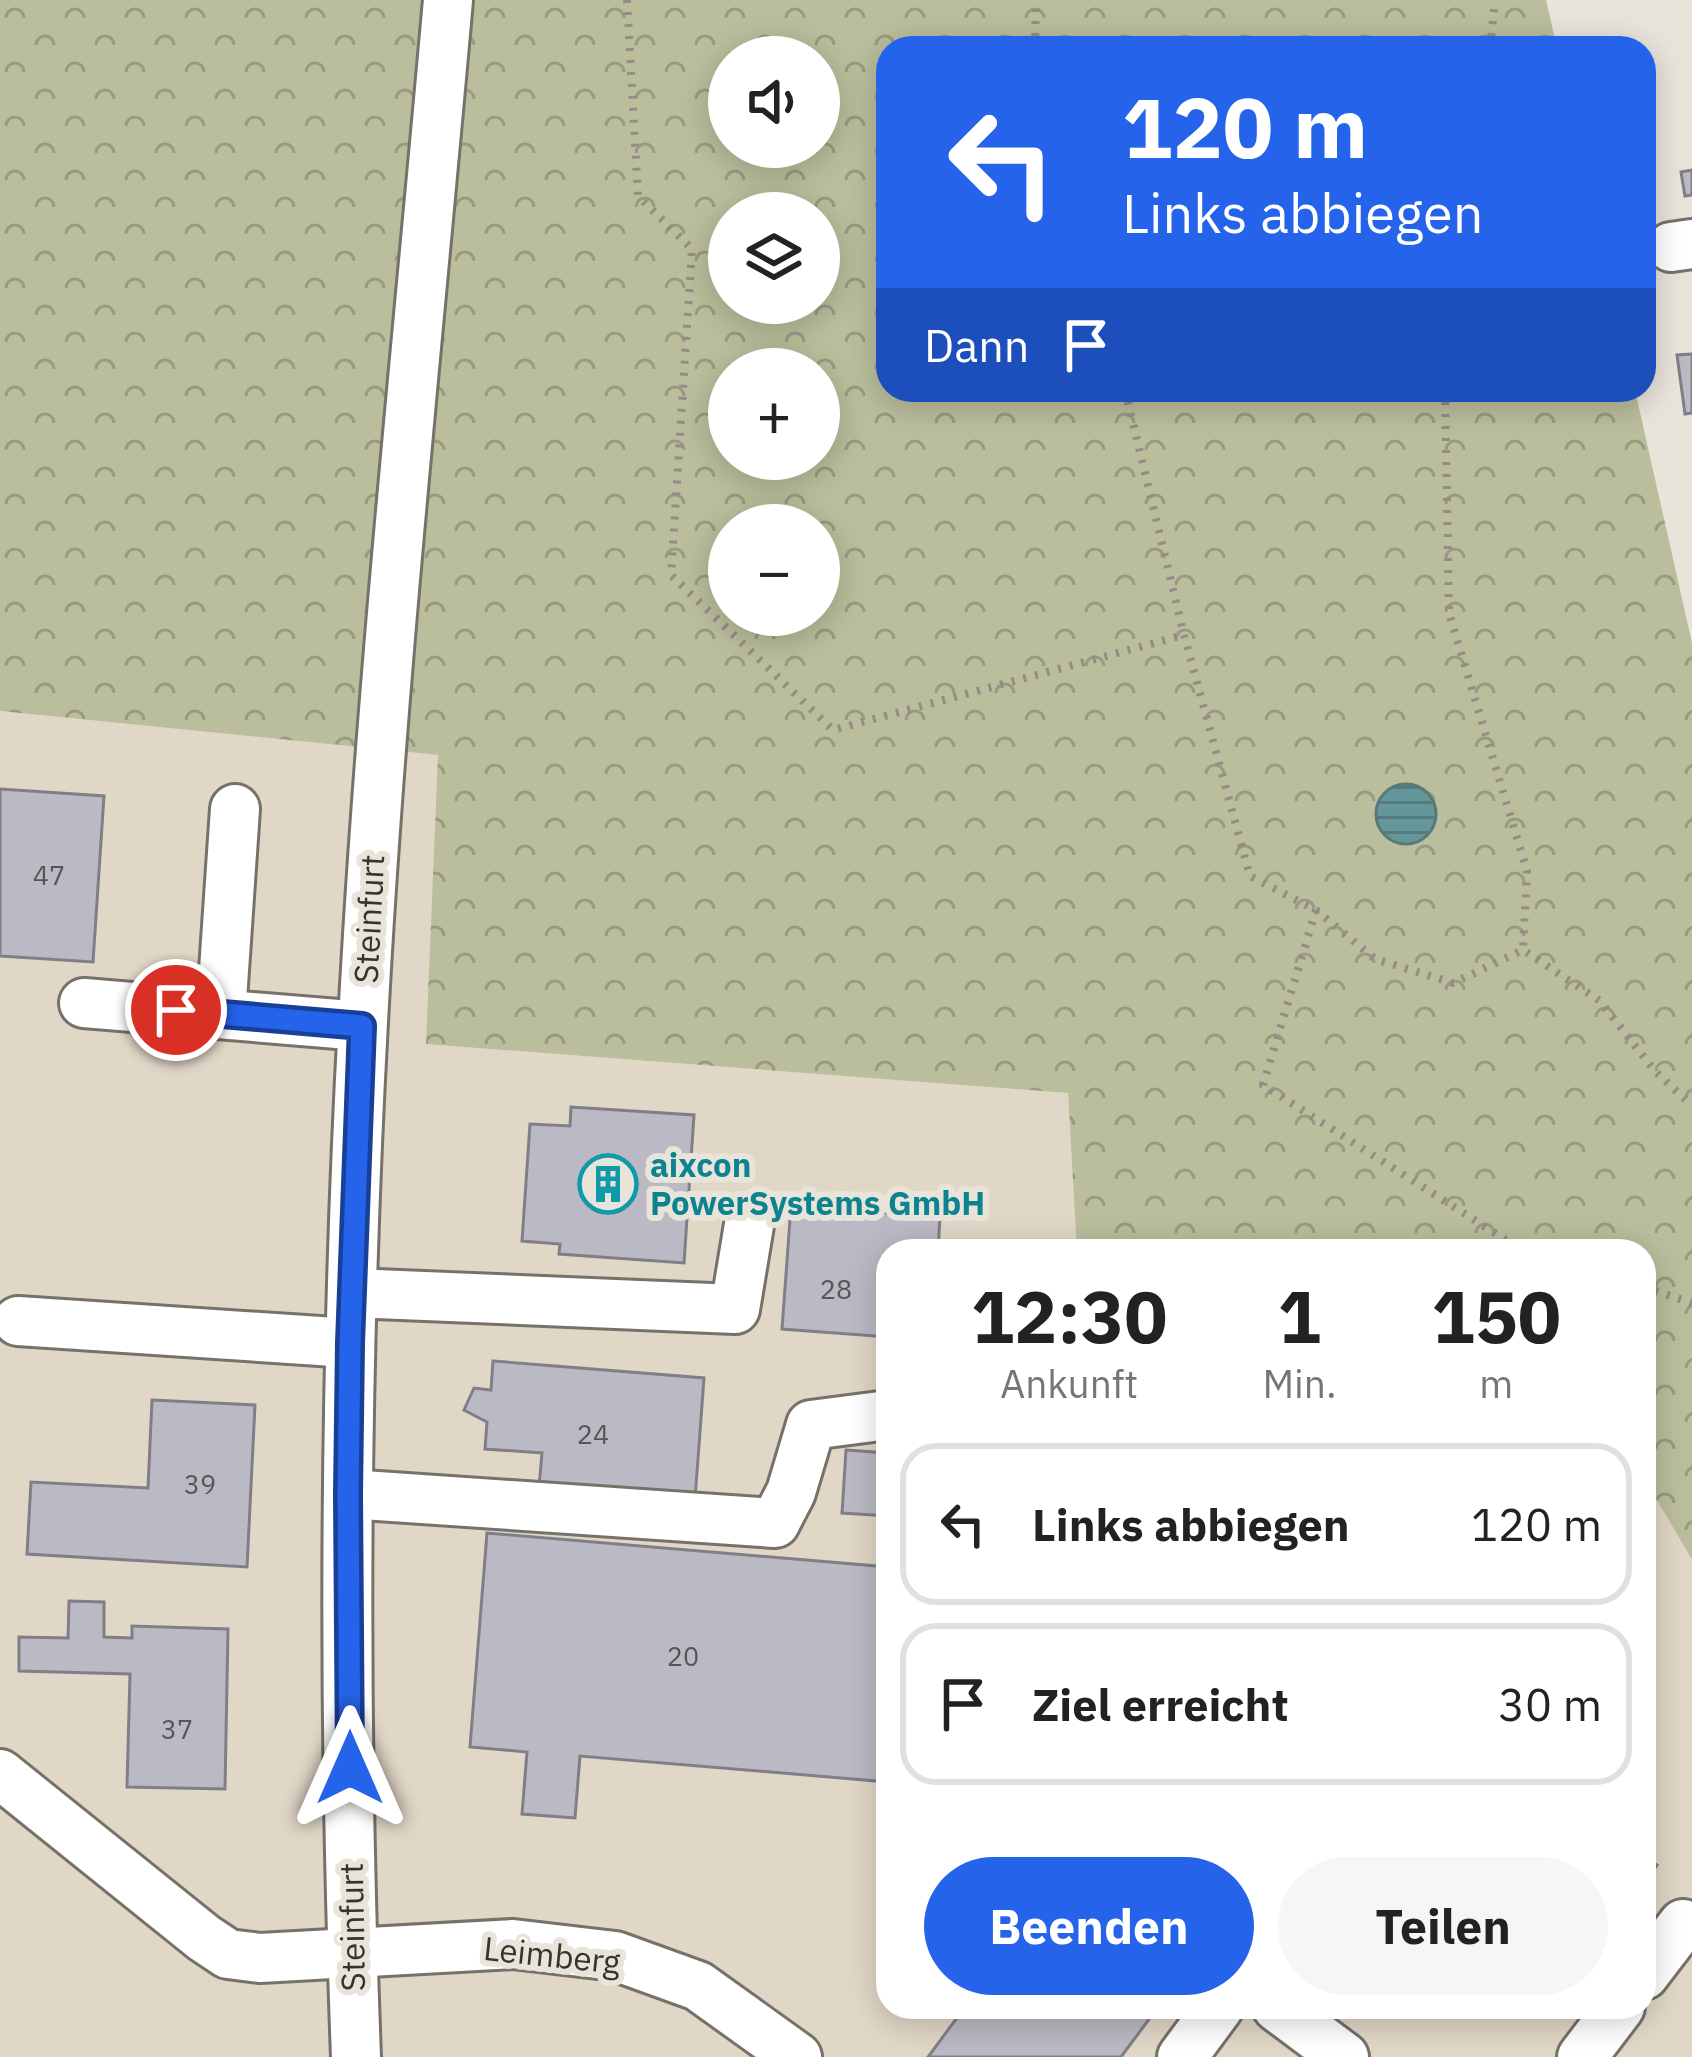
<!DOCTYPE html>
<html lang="de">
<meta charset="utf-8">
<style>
body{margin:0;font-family:"IBM Plex Sans",sans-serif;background:#f6f6f6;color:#222;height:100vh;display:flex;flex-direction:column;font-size:45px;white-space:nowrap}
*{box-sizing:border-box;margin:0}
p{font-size:39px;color:#767676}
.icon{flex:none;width:66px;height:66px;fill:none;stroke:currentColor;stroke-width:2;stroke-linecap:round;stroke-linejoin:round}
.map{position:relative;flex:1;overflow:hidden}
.details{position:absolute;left:876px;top:1239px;width:780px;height:780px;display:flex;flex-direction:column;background:#fff;border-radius:36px;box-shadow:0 6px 30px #0003}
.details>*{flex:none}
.hud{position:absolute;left:876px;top:36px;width:780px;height:366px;border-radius:36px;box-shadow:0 6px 30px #0003;background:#2563eb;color:#fff;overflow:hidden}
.controls{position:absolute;left:708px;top:36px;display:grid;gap:24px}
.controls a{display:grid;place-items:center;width:132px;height:132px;border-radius:50%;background:#fff;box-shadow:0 6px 30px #0003;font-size:60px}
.pin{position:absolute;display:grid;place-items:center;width:102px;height:102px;color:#fff;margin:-51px;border:6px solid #fff;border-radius:50%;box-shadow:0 3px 12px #0007}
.me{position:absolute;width:132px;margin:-66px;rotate:0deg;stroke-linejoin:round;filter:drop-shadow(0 0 9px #0008)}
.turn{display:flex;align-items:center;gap:42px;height:252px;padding:0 48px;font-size:54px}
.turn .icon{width:156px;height:156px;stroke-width:2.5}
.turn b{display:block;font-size:84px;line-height:102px}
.then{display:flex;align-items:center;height:114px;padding:0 48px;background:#0003;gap:24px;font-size:45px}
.eta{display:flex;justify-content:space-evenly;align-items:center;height:204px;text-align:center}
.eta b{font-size:72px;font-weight:800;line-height:84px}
.button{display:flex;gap:24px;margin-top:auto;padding:24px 48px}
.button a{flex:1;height:138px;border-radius:72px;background:#2563eb;color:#fff;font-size:48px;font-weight:800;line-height:138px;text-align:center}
.button a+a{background:#f6f6f6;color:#222}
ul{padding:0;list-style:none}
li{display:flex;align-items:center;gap:36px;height:162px;margin:0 24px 18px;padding:0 24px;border:6px solid #e0e0e0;border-radius:36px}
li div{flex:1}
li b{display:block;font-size:45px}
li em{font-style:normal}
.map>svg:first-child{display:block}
</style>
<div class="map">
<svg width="1692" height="2057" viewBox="0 0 1692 2057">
<defs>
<pattern id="forest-crowns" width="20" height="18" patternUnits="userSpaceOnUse" patternTransform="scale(3)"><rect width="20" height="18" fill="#bbbe9c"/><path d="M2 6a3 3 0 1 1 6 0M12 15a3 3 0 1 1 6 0" fill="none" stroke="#999b80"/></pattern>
<pattern id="water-rules" width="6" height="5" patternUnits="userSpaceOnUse" patternTransform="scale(3)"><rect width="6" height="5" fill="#65979a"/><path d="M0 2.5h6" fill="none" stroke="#547c7e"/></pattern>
</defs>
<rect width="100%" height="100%" fill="#e9e4da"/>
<polygon fill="#e1d7c7" points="0,711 439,755 427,1044 1068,1093 1077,1251 888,1251 888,2007 1644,2007 1644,1485 1647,1482 1692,1560 1692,2057 0,2057"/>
<path fill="url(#forest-crowns)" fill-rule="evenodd" d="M0 0H1546L1557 48H888V390H1635L1692 643V1560L1647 1483 1644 1485V1251H1077L1068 1093 426 1044 438 755 0 711ZM729 57H819V147H729ZM729 213H819V303H729ZM729 369H819V459H729ZM729 525H819V615H729Z"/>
<circle fill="url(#water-rules)" stroke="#57797a" stroke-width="3" cx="1406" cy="814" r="30"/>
<g fill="#bbbac4" stroke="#807f88" stroke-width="3">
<polygon points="1692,170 1692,195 1685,196 1681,172"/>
<polygon points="1692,354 1692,413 1685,414 1677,355"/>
<polygon points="0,789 104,796 93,962 0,956"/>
<polygon points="571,1107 694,1115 684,1263 559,1254 560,1244 522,1241 530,1124 570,1126"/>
<polygon points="791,1206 940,1217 938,1251 888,1251 888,1337 782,1329"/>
<polygon points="493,1361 704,1378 695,1499 539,1487 542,1453 485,1449 487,1422 464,1410 474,1388 491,1390"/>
<polygon points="152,1400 255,1405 247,1567 27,1554 31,1482 148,1488"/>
<polygon points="846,1450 888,1453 888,1516 842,1513"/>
<polygon points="487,1533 888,1567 888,1782 580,1756 575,1818 522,1814 527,1752 470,1747"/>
<polygon points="69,1601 104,1602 104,1637 132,1638 132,1626 228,1629 225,1789 127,1787 130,1674 19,1671 19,1637 68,1638"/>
<polygon points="1644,1856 1657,1865 1644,1883"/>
<polygon points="965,2007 1158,2007 1121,2057 928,2057"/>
</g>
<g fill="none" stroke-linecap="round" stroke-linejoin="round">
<defs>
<g id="minor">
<polyline points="1671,247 1692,244"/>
<polyline points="84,1003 362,1026"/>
<polyline points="221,1014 235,809"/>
<polyline points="352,1293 735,1309 749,1225"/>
<polyline points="18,1321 350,1343"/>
<polyline points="348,1494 775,1523 791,1492 811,1425 888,1415"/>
<polyline points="0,1774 204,1938 228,1954 260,1958 513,1944 615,1956 698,1986 797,2057"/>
<polyline points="1644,1975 1683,1924"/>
<polyline points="1277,2007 1344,2057"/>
<path d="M356 2057C343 1712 344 1366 363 1022 381 681 418 340 448 0"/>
<polyline points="1182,2057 1219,2007"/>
<polyline points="1582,2057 1620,2007"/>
</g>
</defs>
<use href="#minor" stroke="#767169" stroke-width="54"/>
<g stroke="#928e87" stroke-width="8" stroke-dasharray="3 9" stroke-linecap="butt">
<polyline points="627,0 638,196 692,249 671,575 833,730 1184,635"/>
<polyline points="1035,48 1036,0"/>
<polyline points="1490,48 1495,0"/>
<polyline points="1125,390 1184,635 1250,876 1316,910 1375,959 1453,983 1523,950 1600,1001 1654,1070 1692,1106"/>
<polyline points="1445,390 1449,613 1527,871 1523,950"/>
<polyline points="1316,910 1263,1085 1523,1251"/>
<polyline points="1644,1287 1692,1303"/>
</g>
<use href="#minor" stroke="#fff" stroke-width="48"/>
</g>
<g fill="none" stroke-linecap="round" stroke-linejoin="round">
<defs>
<polyline id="route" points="176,1010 362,1026 350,1343 348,1494 350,1768"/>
</defs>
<use href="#route" stroke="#184099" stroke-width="30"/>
<use href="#route" stroke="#2563eb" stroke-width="21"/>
</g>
<defs>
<symbol id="building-ring" viewBox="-11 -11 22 22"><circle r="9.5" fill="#e9e4da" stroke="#0f9aa8" stroke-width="1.5"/><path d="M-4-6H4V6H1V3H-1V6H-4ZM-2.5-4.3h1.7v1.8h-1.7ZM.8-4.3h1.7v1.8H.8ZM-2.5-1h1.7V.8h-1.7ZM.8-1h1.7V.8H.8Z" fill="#0f9aa8"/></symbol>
</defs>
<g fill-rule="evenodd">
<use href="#building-ring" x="575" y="1151" width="66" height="66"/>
</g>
<g text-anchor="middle" stroke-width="12" stroke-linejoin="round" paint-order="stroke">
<g font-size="27" fill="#575555">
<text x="49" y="885">47</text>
<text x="836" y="1299">28</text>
<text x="593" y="1444">24</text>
<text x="200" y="1494">39</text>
<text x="683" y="1666">20</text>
<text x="177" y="1739">37</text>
</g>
<g font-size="33" fill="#363330" stroke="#e9e4da">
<text transform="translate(369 919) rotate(-87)" y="12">Steinfurt</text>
<text transform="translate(352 1927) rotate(-91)" y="12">Steinfurt</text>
<text transform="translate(552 1955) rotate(6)" y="12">Leimberg</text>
</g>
<g font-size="33" font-weight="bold" fill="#0d838f" stroke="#e9e4da" text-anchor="start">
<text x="650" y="1177">aixcon<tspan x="650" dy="38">PowerSystems GmbH</tspan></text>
</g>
</g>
</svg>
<div class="controls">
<a><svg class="icon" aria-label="sound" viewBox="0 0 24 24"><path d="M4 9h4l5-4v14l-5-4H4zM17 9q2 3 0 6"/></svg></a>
<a><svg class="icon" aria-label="layers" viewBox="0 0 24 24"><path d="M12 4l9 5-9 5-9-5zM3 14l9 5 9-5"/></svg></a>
<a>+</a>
<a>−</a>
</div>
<div class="pin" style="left:176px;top:1010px;background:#d93025"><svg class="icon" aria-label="arrive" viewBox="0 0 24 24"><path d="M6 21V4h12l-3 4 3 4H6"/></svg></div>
<svg class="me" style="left:350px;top:1768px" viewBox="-20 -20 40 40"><path d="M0-17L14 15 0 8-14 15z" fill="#2563eb" stroke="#fff" stroke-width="4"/></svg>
<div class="hud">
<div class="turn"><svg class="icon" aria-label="left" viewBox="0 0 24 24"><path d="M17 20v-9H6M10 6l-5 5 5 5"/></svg><div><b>120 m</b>Links abbiegen</div></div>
<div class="then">Dann<svg class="icon" aria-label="arrive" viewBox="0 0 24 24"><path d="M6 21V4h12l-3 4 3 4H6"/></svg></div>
</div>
<section class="details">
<div class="eta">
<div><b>12:30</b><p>Ankunft</p></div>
<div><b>1</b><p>Min.</p></div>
<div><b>150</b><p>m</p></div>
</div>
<ul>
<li><svg class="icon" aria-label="left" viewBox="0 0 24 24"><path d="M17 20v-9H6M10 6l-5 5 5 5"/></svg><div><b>Links abbiegen</b></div><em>120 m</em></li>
<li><svg class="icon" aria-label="arrive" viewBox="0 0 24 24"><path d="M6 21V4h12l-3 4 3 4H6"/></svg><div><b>Ziel erreicht</b></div><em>30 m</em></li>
</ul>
<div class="button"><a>Beenden</a><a>Teilen</a></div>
</section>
</div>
